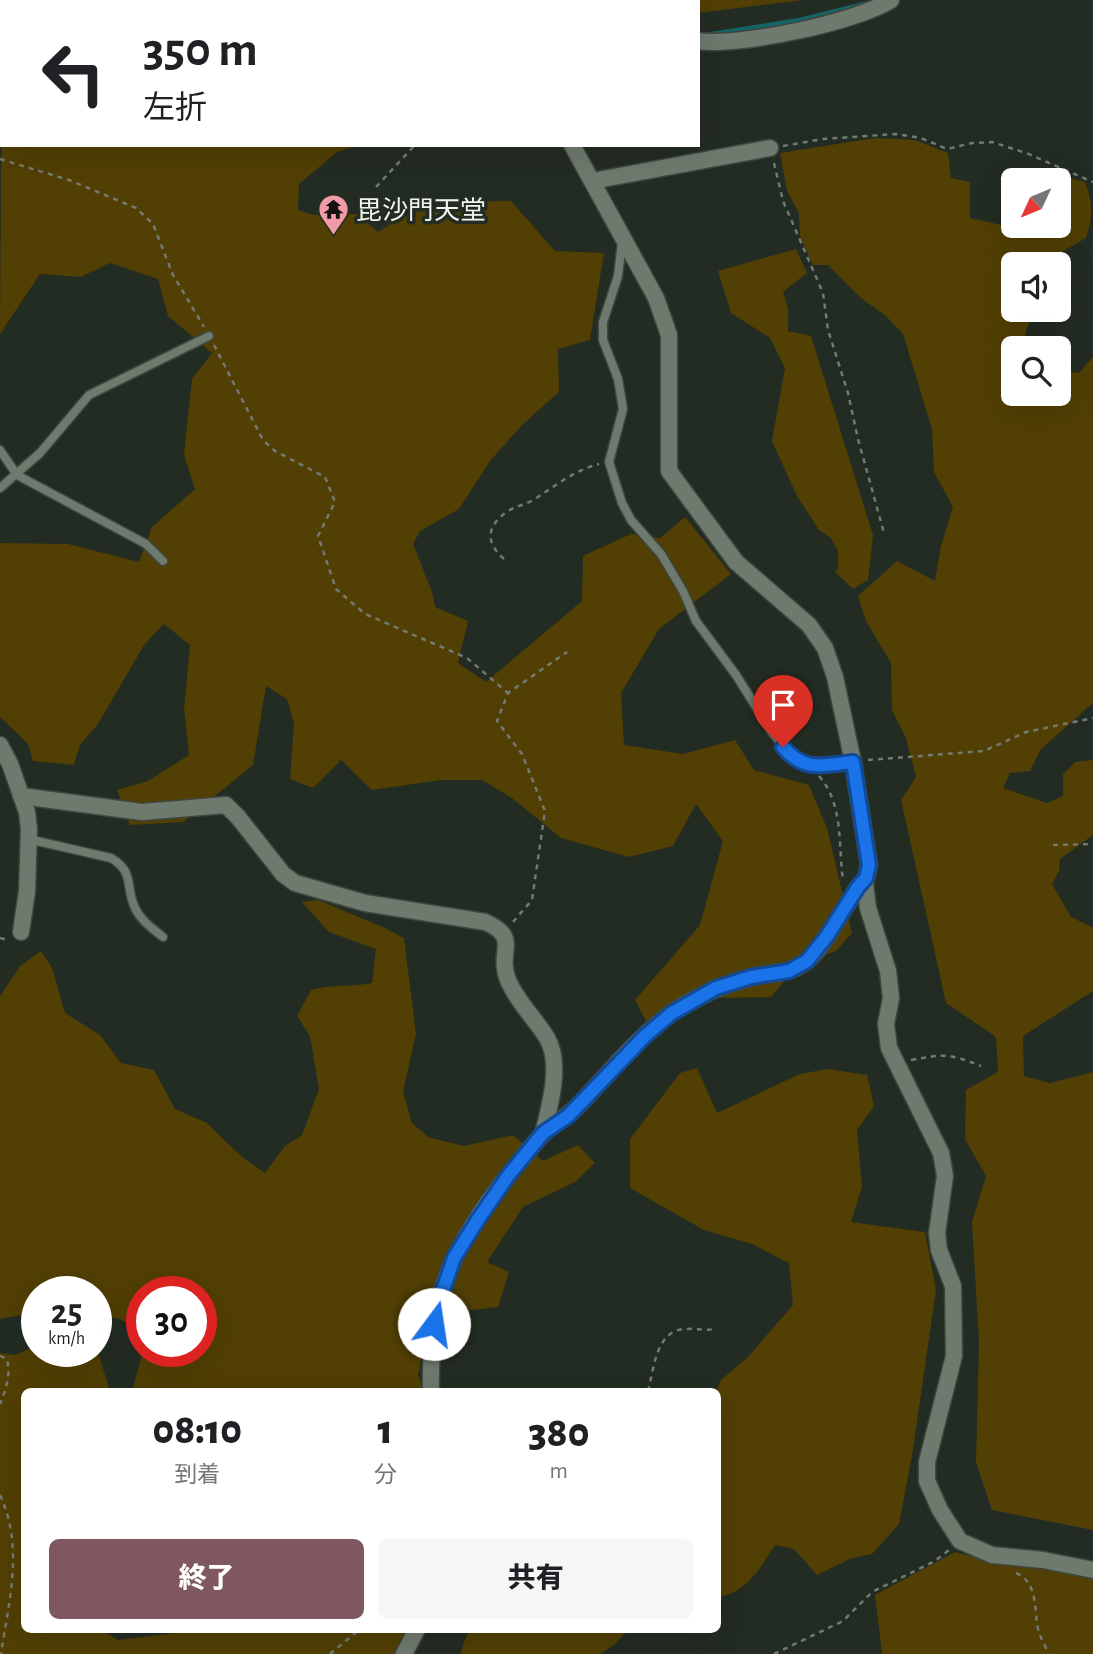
<!DOCTYPE html>
<html lang="ja">
<meta charset="utf-8">
<style>
body{margin:0;font-family:"Alegreya Sans","Noto Sans JP",sans-serif;background:#f6f6f6;color:#202124;height:100vh;display:flex;flex-direction:column;font-size:26px;white-space:nowrap}
*{box-sizing:border-box;margin:0}
p{font-size:23px;color:#757577}
.icon{flex:none;width:38px;height:38px;fill:none;stroke:currentColor;stroke-width:2;stroke-linecap:round;stroke-linejoin:round}
.map{position:relative;flex:1;overflow:hidden}
.side{position:absolute;left:21px;top:1388px;width:700px;height:245px;display:flex;flex-direction:column;background:#fff;border-radius:10px;box-shadow:0 7px 28px #0002}
.side>*{flex:none}
.guide{position:absolute;left:0px;top:0px;width:700px;height:147px;box-shadow:0 7px 28px #0002;background:#fff;color:#202124;overflow:hidden}
.needle{width:46px;rotate:226deg}
.controls{position:absolute;left:1001px;top:168px;display:grid;gap:14px}
.controls a{display:grid;place-items:center;width:70px;height:70px;border-radius:10px;background:#fff;box-shadow:0 7px 28px #0002;font-size:35px}
.speed{position:absolute;left:21px;top:1276px;display:flex;gap:14px;font-size:35px;font-weight:700;text-align:center}
.speed>*{display:grid;place-content:center;width:91px;height:91px;border-radius:50%;background:#fff;box-shadow:0 7px 28px #0002;line-height:1}
.speed small{font-size:18px;font-weight:400}
.speed .limit{border:10px solid #d22;background:#fff;color:#111}
.pin{position:absolute;display:grid;place-items:center;width:60px;height:60px;color:#fff;margin:-72px -30px;border-radius:50% 50% 50% 0;rotate:-45deg;box-shadow:0 0 7px #0007}
.pin .icon{rotate:45deg}
.me{position:absolute;width:77px;margin:-38px;rotate:14deg;stroke-linejoin:round;filter:drop-shadow(0 0 5px #0008)}
.turn{display:flex;align-items:center;gap:24px;height:147px;padding:0 28px;font-size:32px}
.turn .icon{width:91px;height:91px;stroke-width:2.5}
.turn b{display:block;font-size:49px;line-height:60px}
.eta{display:flex;justify-content:space-evenly;align-items:center;height:119px;text-align:center}
.eta b{font-size:42px;font-weight:800;line-height:49px}
.primary-button{display:flex;gap:14px;margin-top:auto;padding:14px 28px}
.primary-button a{flex:1;height:80px;border-radius:10px;background:#7f575f;color:#fff;font-size:28px;font-weight:800;line-height:80px;text-align:center}
.primary-button a+a{background:#f6f6f6;color:#202124}
.map>svg:first-child{display:block}
</style>
<div class="map">
<svg width="1093" height="1654" viewBox="0 0 1093 1654">
<rect width="100%" height="100%" fill="#232c22"/>
<g fill="#513f04">
<polygon points="606,0 803,0 698,13 698,2"/>
<polygon points="2,18 2,145 357,145 336,153 299,184 298,210 314,215 357,214 378,232 425,202 511,201 555,251 604,253 590,340 558,349 559,392 521,426 490,461 459,509 420,531 413,544 432,592 435,607 468,621 458,663 486,682 582,601 583,556 631,534 660,538 685,517 731,574 659,629 621,693 624,745 683,754 735,740 754,770 809,785 827,828 852,933 836,951 798,964 771,997 716,998 646,1021 635,1000 700,925 723,841 696,804 673,846 629,857 561,838 512,798 482,780 441,780 372,790 341,760 313,788 290,779 294,723 287,699 266,686 253,765 183,822 130,825 117,790 148,781 189,755 184,709 190,645 164,624 144,645 98,724 80,745 74,765 33,761 28,744 0,717 0,543 68,544 139,562 152,527 195,489 184,455 192,379 212,353 168,316 158,279 110,263 81,277 40,274 0,334"/>
<path d="M875 138 915 140 948 153 951 178 970 182V218L1015 228 1059 226V199L1067 177 1085 182C1093 202 1093 217 1086 238L1058 254 1049 264H1013V310H1034L1025 334 1030 348H1013V394H1059V370L1079 373 1093 357V703L1041 749 1030 771 1010 773 1003 788 1047 803 1063 796V774L1075 762 1093 760V835L1060 859 1059 871 1052 884 1071 917 1093 928V991L1023 1036 1024 1076 1050 1083 1093 1072V1530L992 1510 976 1462 979 1342 972 1222 986 1176 965 1139 966 1090 998 1072 996 1037 946 1003 901 800 916 777 906 738 892 710 891 663 866 621 858 596 897 561 935 581 941 546 953 507 934 472 932 429 903 334 885 315 862 299 828 265H813L800 236 799 213 787 191 780 153Z"/>
<polygon points="796,249 807,273 783,292 788,308 788,331 811,336 873,535 868,580 853,589 835,572 838,568 838,551 831,538 819,530 797,496 772,441 785,368 770,338 731,313 718,271"/>
<path d="M318 900 385 928 404 938 416 1034 403 1092 412 1123 428 1137 464 1146 513 1135 543 1161 578 1145 595 1163 575 1182 523 1207 487 1262 509 1272 498 1307 430 1315 418 1376 425 1391H132L143 1351H201V1292H142V1349L126 1322 96 1311V1292H37V1312L0 1319V996L20 966 41 951 52 968 65 1013 100 1035 121 1063 154 1070 175 1109 207 1123 242 1157 265 1173 285 1146 302 1135 319 1089 310 1036 297 1016 311 990C331 984 351 987 372 983L376 949 329 932 302 902Z"/>
<path d="M697 1068 717 1113 800 1074 828 1069 867 1075 874 1106 857 1130 862 1187 851 1222 925 1232 936 1290 912 1456 899 1524 872 1554 852 1558 817 1575 794 1549 775 1545C760 1568 747 1593 718 1597V1391H716L721 1380 748 1357 793 1305 789 1263 752 1244 704 1230 630 1188V1139L680 1073Z"/>
<polygon points="37,1345 37,1351 96,1351 96,1346 110,1391 24,1391 24,1629 100,1629 118,1640 176,1633 186,1629 412,1629 396,1654 0,1654 0,1353 15,1355"/>
<polygon points="955,1552 1004,1565 1047,1568 1093,1564 1093,1654 882,1654 875,1595"/>
<polygon points="469,1629 629,1629 614,1645 600,1654 460,1654"/>
</g>
<g fill="none" stroke-linecap="round" stroke-linejoin="round">
<g stroke="#156465" stroke-width="4.5">
<polyline points="566,0 570,2"/>
<polyline points="705,35 800,20 868,3"/>
</g>
<defs>
<g id="lane">
<polyline points="350,0 353,2"/>
<polyline points="622,242 618,276 603,322 603,340 618,379 623,409 609,462 622,503 631,520 661,554 683,591 696,621 736,675 773,734 794,759 810,766 853,762"/>
<polyline points="0,450 17,475 146,544 163,561"/>
<polyline points="0,488 40,453 89,395 209,336"/>
<path d="M28 839 111 858C135 872 125 887 135 908 141 921 152 928 163 937"/>
</g>
<g id="street">
<polyline points="484,0 487,2"/>
<polyline points="555,2 556,0"/>
<path d="M698 41C738 47 857 22 891 0"/>
<polyline points="572,145 656,298 669,335 669,471 736,562 809,625 825,648 835,677 853,762 869,865 865,884 868,908 888,971 891,998 886,1024 889,1048 941,1153 945,1176 937,1233 939,1250 953,1286 954,1356 927,1462 927,1481 940,1510 960,1541 992,1555 1043,1560 1093,1570"/>
<polyline points="592,181 770,148"/>
<polyline points="0,745 10,764 27,812 29,829 27,891 21,932"/>
<path d="M21 796 142 812 226 805 238 817 283 874 295 883 365 903 485 922C522 938 496 951 508 980 517 1002 535 1018 547 1038 562 1063 550 1106 543 1133"/>
<path d="M431 1391C430 1346 434 1298 455 1257 476 1214 509 1172 541 1136 551 1124 567 1118 578 1106 608 1075 636 1038 672 1013 695 997 722 985 748 978 768 972 787 975 804 963 828 946 845 900 866 878"/>
<polyline points="404,1654 417,1629"/>
</g>
</defs>
<use href="#lane" stroke="#3e463e" stroke-width="11"/>
<use href="#street" stroke="#3e463e" stroke-width="19"/>
<g stroke="#727a71" stroke-width="2.5" stroke-dasharray="5 5" stroke-linecap="butt">
<polyline points="783,146 823,139 896,134 921,138 947,149 972,143 992,142 1026,153 1093,182"/>
<polyline points="0,159 69,180 136,208 153,224 173,275 204,327"/>
<polyline points="774,163 783,201 823,293 828,330 848,393 858,439 884,533"/>
<polyline points="376,187 415,145"/>
<polyline points="214,345 263,440 275,451 325,477 335,502 318,536 336,589 365,614 467,658 508,693"/>
<path d="M504 559C485 542 486 526 508 511 516 506 525 505 533 500 556 486 572 471 599 464"/>
<polyline points="868,760 984,751 1026,732 1093,718"/>
<path d="M819 776C844 804 838 846 843 880"/>
<polyline points="1053,845 1093,844"/>
<polyline points="513,922 532,900 545,811 522,754 497,721 508,693 567,652"/>
<polyline points="0,938 8,940"/>
<path d="M911 1060C945 1054 948 1053 981 1066"/>
<path d="M0 1356 7 1359C11 1375 6 1389 0 1404"/>
<path d="M648 1391C654 1369 656 1329 686 1329 696 1328 704 1331 714 1329"/>
<path d="M0 1495C24 1547 9 1600 1 1654"/>
<path d="M1016 1573C1040 1583 1033 1613 1039 1633 1042 1640 1046 1647 1048 1654"/>
<polyline points="330,1654 360,1629"/>
<polyline points="774,1654 843,1621 872,1592 935,1561 949,1550"/>
</g>
<use href="#lane" stroke="#6f7a6e" stroke-width="8"/>
<use href="#street" stroke="#6f7a6e" stroke-width="16"/>
</g>
<g fill="none" stroke-linecap="round" stroke-linejoin="round">
<defs>
<path id="route" d="M434 1324 440 1299 454 1258 477 1221 508 1176 543 1133 568 1116 645 1036 672 1013 716 988 751 977 789 971 807 961 827 936 858 887 866 878 869 865 853 762C823 765 805 773 783 747"/>
</defs>
<use href="#route" stroke="#114b97" stroke-width="18"/>
<use href="#route" stroke="#1a73e8" stroke-width="12"/>
</g>
<defs>
<symbol id="temple-pin" viewBox="-11 -11 22 30"><path d="M0 17L-7.5 6A9.5 9.5 0 1 1 7.5 6Z" fill="#f39aa7" stroke="#232c22"/><path d="M0-6L5-2H3V0L6.5 2.5H4V6H1.5V3h-3V6H-4V2.5H-6.5L-3 0V-2H-5Z" fill="#111"/></symbol>
</defs>
<g fill-rule="evenodd">
<use href="#temple-pin" x="316" y="192" width="35" height="47"/>
</g>
<g text-anchor="middle" stroke-width="7" stroke-linejoin="round" paint-order="stroke">
<g font-size="26" fill="#eff5ee" stroke="#232c22" text-anchor="start">
<text x="356" y="219">毘沙門天堂</text>
</g>
</g>
</svg>
<div class="controls">
<a><svg class="needle" viewBox="-14 -14 28 28"><path d="M0-13l5 13h-10z" fill="#e53935"/><path d="M0 13l5-13h-10z" fill="#757577"/></svg></a>
<a><svg class="icon" aria-label="sound" viewBox="0 0 24 24"><path d="M4 9h4l5-4v14l-5-4H4zM17 9q2 3 0 6"/></svg></a>
<a><svg class="icon" aria-label="search" viewBox="0 0 24 24"><circle cx="10" cy="10" r="6"/><path d="M15 15l6 6"/></svg></a>
</div>
<div class="speed"><div>25<small>km/h</small></div><div class="limit">30</div></div>
<div class="pin" style="left:783px;top:747px;background:#d93025"><svg class="icon" aria-label="arrive" viewBox="0 0 24 24"><path d="M6 21V4h12l-3 4 3 4H6"/></svg></div>
<svg class="me" style="left:434px;top:1324px" viewBox="-20 -20 40 40"><circle r="19" fill="#fff"/><path d="M0-13L10 11 0 6-10 11z" fill="#1a73e8"/></svg>
<div class="guide">
<div class="turn"><svg class="icon" aria-label="left" viewBox="0 0 24 24"><path d="M17 20v-9H6M10 6l-5 5 5 5"/></svg><div><b>350 m</b>左折</div></div>
</div>
<section class="side">
<div class="eta">
<div><b>08:10</b><p>到着</p></div>
<div><b>1</b><p>分</p></div>
<div><b>380</b><p>m</p></div>
</div>
<div class="primary-button"><a>終了</a><a>共有</a></div>
</section>
</div>
